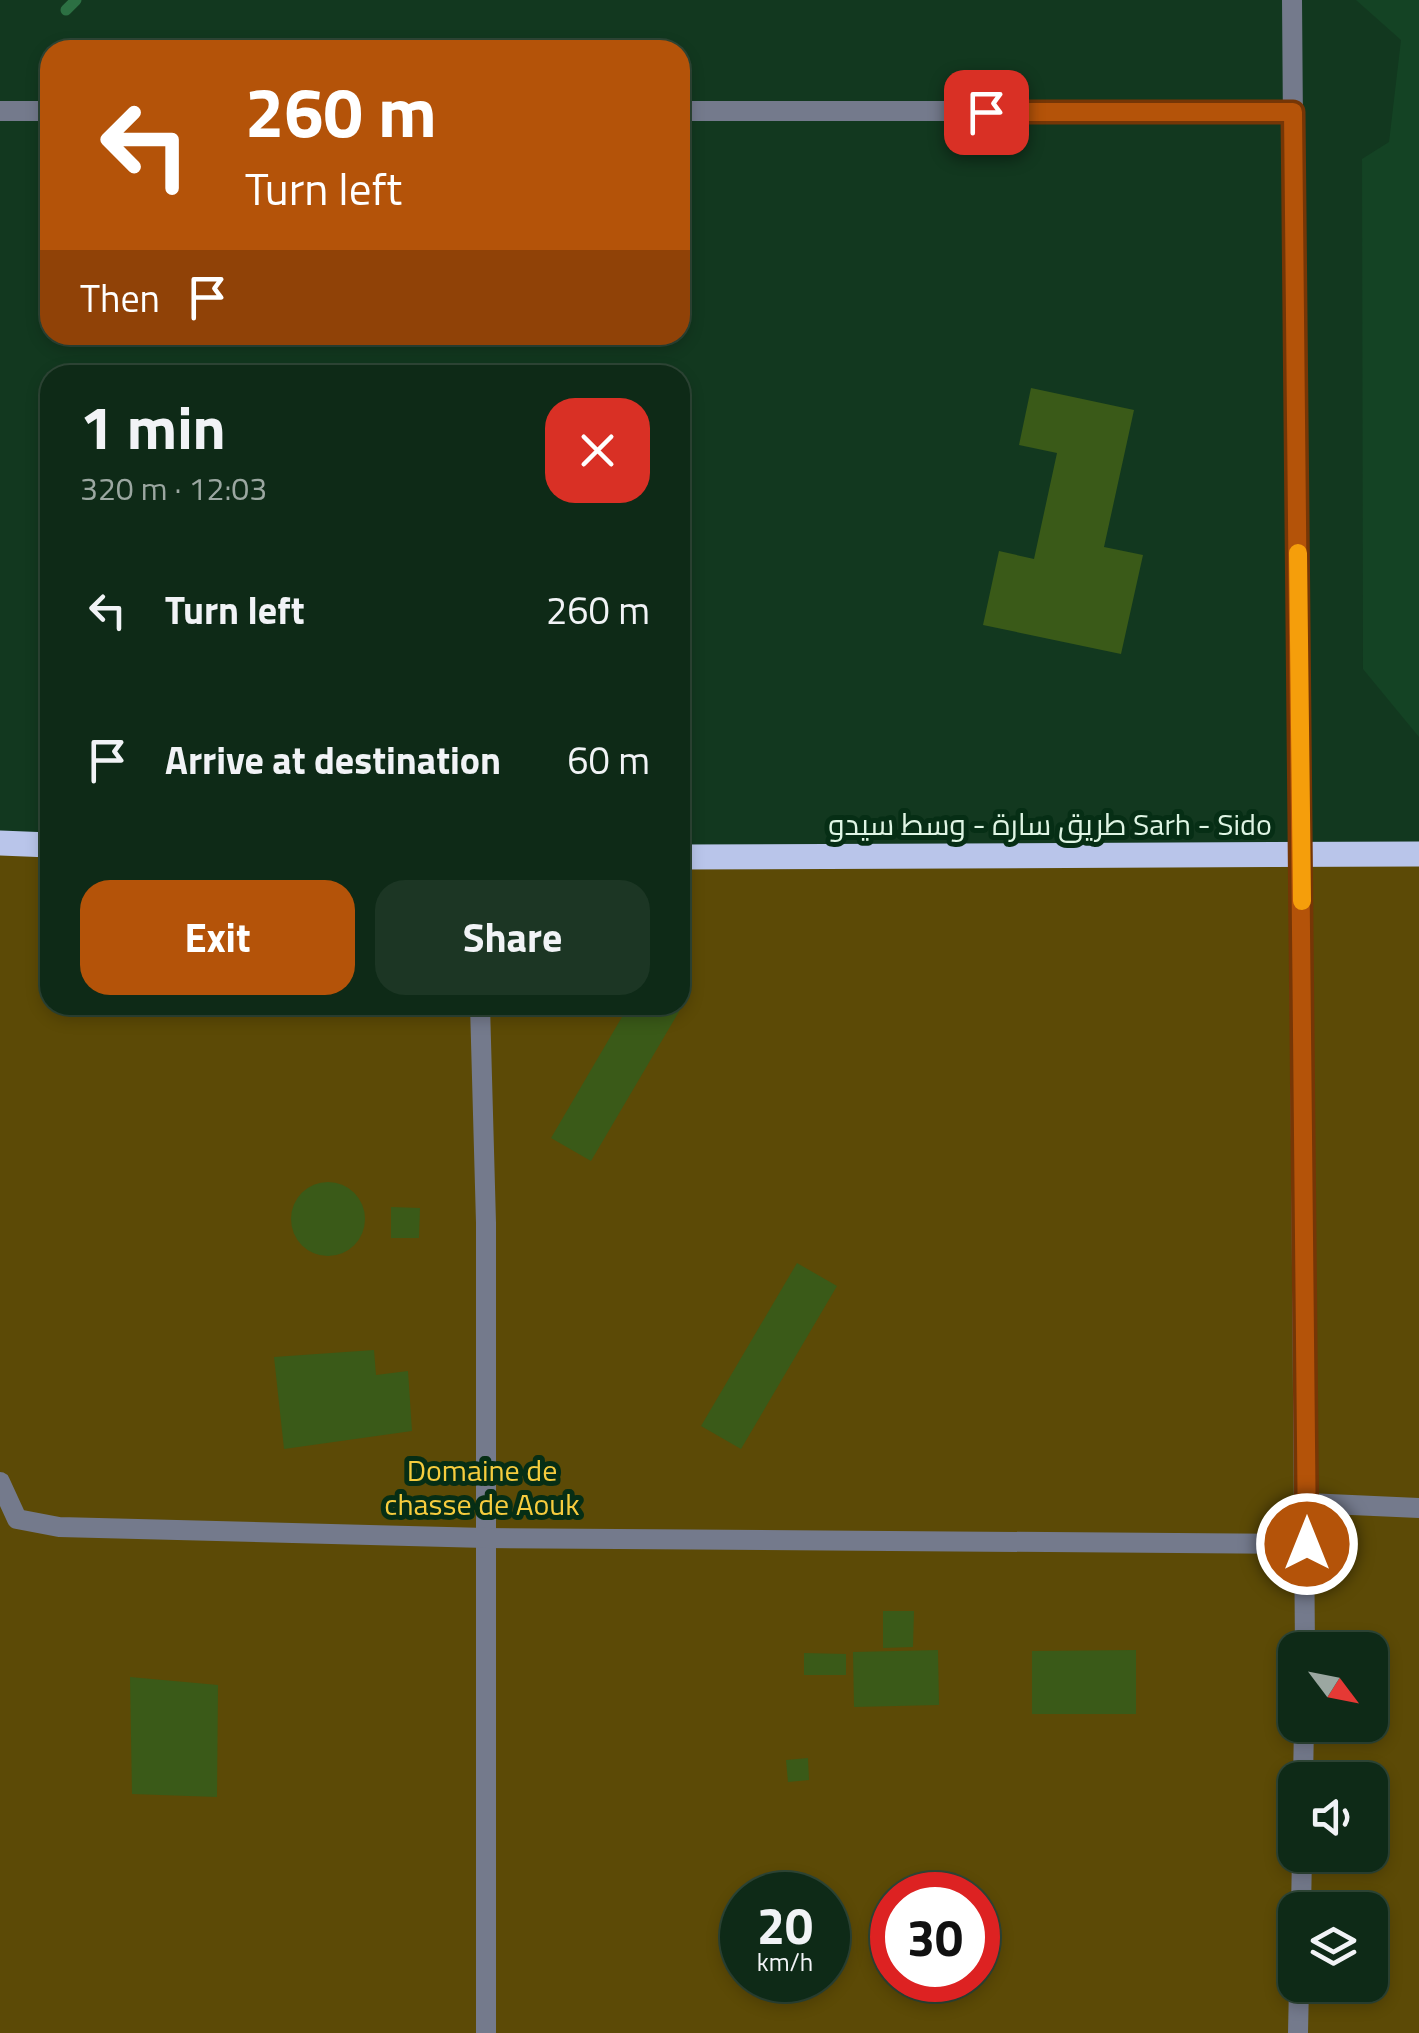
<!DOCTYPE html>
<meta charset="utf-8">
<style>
body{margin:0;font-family:"Titillium Web",Cairo,sans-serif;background:#1c3624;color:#f1f3f6;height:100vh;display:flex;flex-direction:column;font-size:38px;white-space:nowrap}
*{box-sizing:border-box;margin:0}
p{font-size:32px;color:#9ba7a1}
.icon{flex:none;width:55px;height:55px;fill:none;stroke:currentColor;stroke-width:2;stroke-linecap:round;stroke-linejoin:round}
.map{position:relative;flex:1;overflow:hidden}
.side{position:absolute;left:40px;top:365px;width:650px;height:650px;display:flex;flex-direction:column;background:#0e2a17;border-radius:30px;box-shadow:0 5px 15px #0003,0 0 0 2px #2e4636}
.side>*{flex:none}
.top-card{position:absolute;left:40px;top:40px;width:650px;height:305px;border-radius:30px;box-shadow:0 5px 15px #0003,0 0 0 2px #2e4636;background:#b45309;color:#fff;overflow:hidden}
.needle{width:65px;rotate:122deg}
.fabs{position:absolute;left:1278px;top:1632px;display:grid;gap:20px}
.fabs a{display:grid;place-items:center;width:110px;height:110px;border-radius:20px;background:#0e2a17;box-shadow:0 5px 15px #0003,0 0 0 2px #2e4636;font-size:50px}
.speed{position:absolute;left:720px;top:1872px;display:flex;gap:20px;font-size:50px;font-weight:700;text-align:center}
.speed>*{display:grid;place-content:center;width:130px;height:130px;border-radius:50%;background:#0e2a17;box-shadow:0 5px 15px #0003,0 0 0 2px #2e4636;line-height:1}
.speed small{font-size:25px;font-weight:400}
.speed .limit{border:15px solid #d22;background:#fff;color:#111}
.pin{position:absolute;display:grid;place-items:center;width:85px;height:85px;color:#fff;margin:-42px;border-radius:20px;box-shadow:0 5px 15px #0006}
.me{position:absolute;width:110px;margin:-55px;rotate:0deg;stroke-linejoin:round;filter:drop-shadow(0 0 8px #0008)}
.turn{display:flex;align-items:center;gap:35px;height:210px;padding:0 40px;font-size:45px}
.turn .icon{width:130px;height:130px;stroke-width:2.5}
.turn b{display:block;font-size:70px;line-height:85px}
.then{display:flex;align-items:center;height:95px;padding:0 40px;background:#0003;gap:20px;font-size:38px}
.round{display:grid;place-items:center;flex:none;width:105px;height:105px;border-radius:30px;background:#1c3624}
.headline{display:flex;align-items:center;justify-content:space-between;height:170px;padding:0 40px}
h1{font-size:60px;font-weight:700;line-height:75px}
.button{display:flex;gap:20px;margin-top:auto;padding:20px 40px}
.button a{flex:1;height:115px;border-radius:30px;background:#b45309;color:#fff;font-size:40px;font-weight:700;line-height:115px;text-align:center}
.button a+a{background:#1c3624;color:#f1f3f6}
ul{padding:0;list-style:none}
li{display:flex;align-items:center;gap:30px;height:150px;padding:0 40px}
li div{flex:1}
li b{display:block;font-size:38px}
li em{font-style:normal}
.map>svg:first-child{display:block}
</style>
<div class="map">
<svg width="1419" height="2033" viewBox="0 0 1419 2033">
<rect width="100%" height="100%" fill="#12381f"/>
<polygon fill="#144324" points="1356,0 1419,0 1419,737 1363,669 1362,159 1389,142 1401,40"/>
<path fill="#5c4a06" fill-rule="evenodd" d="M0 843 50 845V1005H680V857L1419 854V2033H0ZM1295 1650H1370V1725H1295ZM1295 1780H1370V1855H1295ZM742 1895H828V1980H742ZM892 1895H978V1980H892ZM1295 1910H1370V1985H1295Z"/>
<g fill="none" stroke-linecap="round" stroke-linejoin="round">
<polyline stroke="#2c7043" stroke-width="11" points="66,10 76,0"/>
</g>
<g fill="#3a5a18">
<polygon points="1031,388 1134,410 1104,547 1143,555 1121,654 983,625 999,551 1034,559 1057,453 1019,445"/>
<polygon points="680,551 685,579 680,579"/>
<polygon points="680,994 687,998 591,1161 551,1138 629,1005 680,1005"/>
<circle cx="328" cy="1219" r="37"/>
<polygon points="391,1207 420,1208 419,1238 391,1238"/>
<polygon points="797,1263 837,1286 741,1449 701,1426"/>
<polygon points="374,1350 376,1375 408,1371 412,1431 284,1449 274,1357"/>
<polygon points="883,1611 914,1611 913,1647 883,1648"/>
<polygon points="938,1650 939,1705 854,1707 853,1652"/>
<polygon points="1136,1650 1136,1714 1032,1714 1032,1651"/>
<polygon points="804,1653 846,1654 846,1675 804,1675"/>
<polygon points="130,1677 218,1685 217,1797 132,1794"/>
<polygon points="808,1758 809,1780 788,1782 786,1760"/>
</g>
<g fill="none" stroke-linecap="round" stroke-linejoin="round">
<g stroke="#747a8c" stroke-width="20">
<polyline points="1292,0 1305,1650"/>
<polyline points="0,111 50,111"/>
<polyline points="680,111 1293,111"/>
<polyline points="480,1005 486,1223 486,2033"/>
<polyline points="0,1482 17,1519 59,1527 486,1538 1307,1544"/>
<polyline points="1307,1503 1419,1508"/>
<polyline points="1303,1780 1304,1725"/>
<polyline points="1301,1910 1302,1855"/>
<polyline points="1298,2033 1299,1985"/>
</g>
<g stroke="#b9c5ea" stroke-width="25">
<polyline points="0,843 50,845"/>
<polyline points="680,857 1419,854"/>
</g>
</g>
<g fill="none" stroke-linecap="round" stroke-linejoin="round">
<defs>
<polyline id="route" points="986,112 1293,112 1307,1544"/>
</defs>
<use href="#route" stroke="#753606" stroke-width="25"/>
<use href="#route" stroke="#b45309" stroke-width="18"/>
<polyline stroke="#f59e0b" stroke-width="18" points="1298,553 1302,901"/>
</g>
<g text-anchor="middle" stroke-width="10" stroke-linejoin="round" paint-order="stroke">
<g font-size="30" fill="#dff5e4" stroke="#062e15">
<text x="1050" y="835">طريق سارة - وسط سيدو Sarh - Sido</text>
</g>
<g font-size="30" fill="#f6cc3e" stroke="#062e15">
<text x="482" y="1481">Domaine de<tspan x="482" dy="34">chasse de Aouk</tspan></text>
</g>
</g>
</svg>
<div class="fabs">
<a><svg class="needle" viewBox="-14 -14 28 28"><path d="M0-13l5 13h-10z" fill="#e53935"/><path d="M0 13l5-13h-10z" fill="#9ba7a1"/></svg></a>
<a><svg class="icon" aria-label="sound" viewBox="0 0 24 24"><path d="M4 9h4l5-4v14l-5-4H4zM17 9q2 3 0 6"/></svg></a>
<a><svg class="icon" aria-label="layers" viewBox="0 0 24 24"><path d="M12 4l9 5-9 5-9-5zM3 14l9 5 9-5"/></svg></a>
</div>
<div class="speed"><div>20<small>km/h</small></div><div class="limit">30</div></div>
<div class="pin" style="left:986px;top:112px;background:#d93025"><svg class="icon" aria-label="arrive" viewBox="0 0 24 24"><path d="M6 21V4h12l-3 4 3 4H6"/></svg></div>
<svg class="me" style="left:1307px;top:1544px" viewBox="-20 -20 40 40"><circle r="17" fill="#b45309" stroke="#fff" stroke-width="3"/><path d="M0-11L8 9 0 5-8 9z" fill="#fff"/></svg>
<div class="top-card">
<div class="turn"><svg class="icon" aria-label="left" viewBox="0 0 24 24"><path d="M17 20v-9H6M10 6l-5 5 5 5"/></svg><div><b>260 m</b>Turn left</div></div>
<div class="then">Then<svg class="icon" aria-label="arrive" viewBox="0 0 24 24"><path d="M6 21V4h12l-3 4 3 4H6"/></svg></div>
</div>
<section class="side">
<div class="headline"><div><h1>1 min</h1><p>320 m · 12:03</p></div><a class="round" style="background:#d93025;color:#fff"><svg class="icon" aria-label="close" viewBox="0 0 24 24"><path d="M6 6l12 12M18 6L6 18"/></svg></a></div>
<ul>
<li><svg class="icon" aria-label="left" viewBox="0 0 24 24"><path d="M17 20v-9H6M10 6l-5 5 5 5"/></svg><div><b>Turn left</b></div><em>260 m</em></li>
<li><svg class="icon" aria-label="arrive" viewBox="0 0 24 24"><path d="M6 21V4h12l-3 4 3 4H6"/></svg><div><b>Arrive at destination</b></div><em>60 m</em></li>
</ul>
<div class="button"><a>Exit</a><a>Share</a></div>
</section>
</div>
